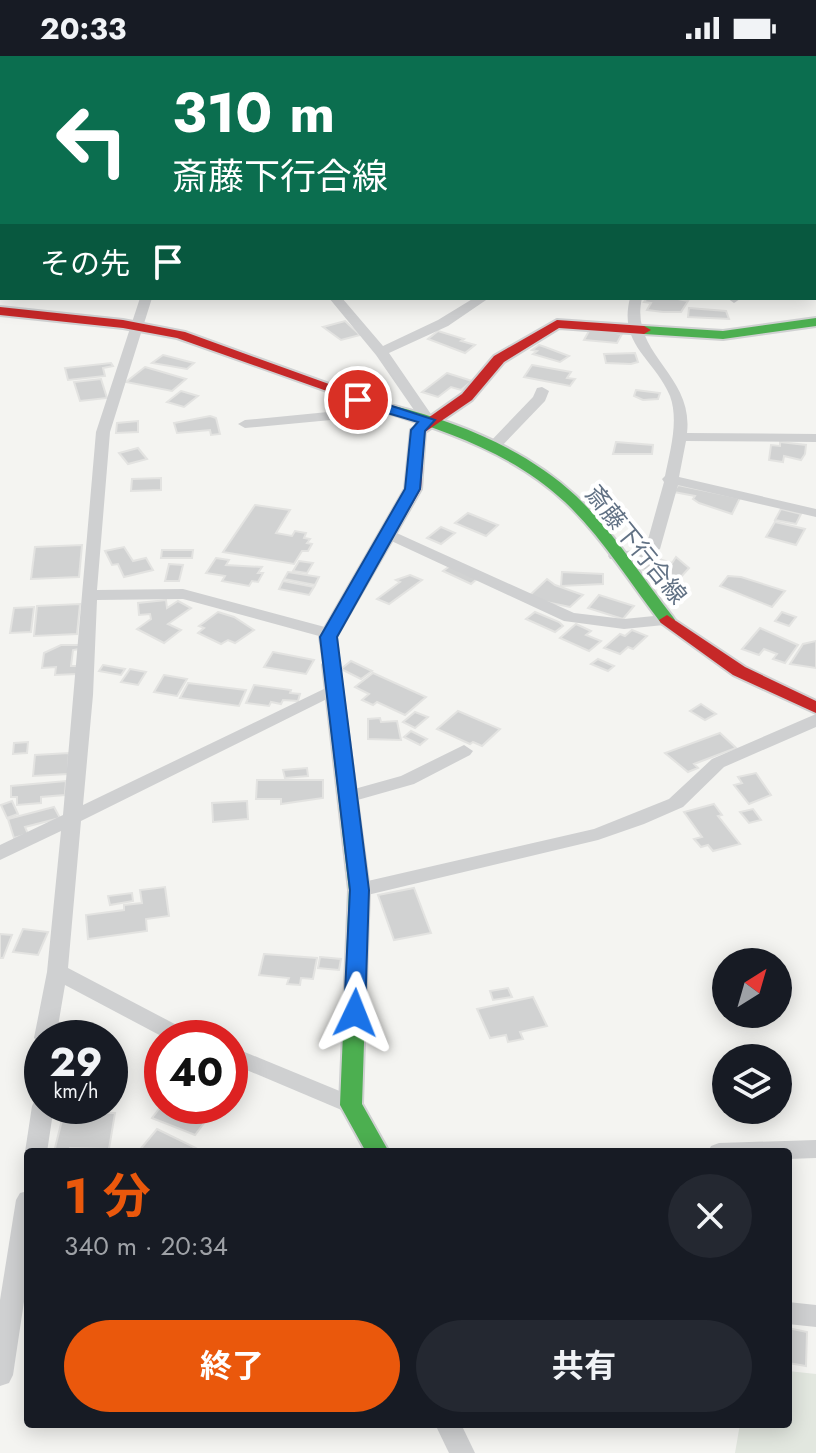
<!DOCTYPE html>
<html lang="ja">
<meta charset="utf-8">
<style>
body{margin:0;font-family:Jost,"Noto Sans JP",sans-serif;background:#242831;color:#f1f3f6;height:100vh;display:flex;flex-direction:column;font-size:30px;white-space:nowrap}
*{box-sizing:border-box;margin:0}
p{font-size:26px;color:#9ea1a6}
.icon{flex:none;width:44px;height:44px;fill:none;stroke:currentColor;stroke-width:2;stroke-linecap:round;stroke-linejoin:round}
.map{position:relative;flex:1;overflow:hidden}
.panel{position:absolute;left:24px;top:1092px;width:768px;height:280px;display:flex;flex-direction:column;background:#171b24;border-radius:8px;box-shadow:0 4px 20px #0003}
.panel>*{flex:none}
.hud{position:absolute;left:0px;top:0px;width:816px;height:244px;box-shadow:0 4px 20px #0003;background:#0b6e4f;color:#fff;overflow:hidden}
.needle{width:52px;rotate:37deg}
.tools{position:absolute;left:712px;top:892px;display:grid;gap:16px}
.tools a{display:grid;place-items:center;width:80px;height:80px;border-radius:50%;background:#171b24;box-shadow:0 4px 20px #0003;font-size:40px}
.speed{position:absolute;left:24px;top:964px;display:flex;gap:16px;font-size:40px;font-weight:700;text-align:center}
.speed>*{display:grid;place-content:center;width:104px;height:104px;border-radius:50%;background:#171b24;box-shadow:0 4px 20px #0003;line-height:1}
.speed small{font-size:20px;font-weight:400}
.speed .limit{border:12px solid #d22;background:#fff;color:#111}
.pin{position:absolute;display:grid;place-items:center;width:68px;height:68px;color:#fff;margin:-34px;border:4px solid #fff;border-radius:50%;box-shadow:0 2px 8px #0007}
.me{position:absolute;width:88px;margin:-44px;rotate:2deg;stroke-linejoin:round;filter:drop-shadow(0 0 6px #0008)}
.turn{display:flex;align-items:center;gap:28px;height:168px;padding:0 40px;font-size:36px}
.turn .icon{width:104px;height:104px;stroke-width:2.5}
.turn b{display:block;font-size:56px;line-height:68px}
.then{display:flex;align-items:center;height:76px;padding:0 40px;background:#0003;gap:16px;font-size:30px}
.round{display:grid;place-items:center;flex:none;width:84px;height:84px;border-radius:42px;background:#242831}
.summary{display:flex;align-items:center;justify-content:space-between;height:136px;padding:0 40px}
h1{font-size:48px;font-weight:700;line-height:60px;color:#ea580c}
.action{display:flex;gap:16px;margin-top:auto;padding:16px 40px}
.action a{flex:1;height:92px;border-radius:48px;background:#ea580c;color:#fff;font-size:32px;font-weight:700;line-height:92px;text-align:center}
.action a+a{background:#242831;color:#f1f3f6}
.status{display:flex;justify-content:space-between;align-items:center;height:56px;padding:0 40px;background:#171b24;direction:ltr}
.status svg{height:22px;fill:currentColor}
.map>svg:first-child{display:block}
</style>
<div class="status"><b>20:33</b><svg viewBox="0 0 49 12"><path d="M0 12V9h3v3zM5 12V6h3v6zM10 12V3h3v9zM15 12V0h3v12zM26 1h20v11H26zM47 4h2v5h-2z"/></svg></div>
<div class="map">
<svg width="816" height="1397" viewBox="0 0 816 1397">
<rect width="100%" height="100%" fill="#f4f4f1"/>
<polygon fill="#e2e7df" points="788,1315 816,1318 816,1397 735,1397 740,1368 788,1368"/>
<polygon fill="#d2d8db" points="0,0 393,0 379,2"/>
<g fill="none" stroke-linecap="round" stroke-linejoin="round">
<rect fill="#d2d8db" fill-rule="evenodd" x="814" y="84" width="2" height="16"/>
</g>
<g fill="#d1d2d2" stroke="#e3e3e1" stroke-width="2">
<polygon points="647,242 673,242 688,245 681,256 663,256 647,254 651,247 644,246"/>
<polygon points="689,252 726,255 729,263 688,261"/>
<polygon points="345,265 360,279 341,284 323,271"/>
<polygon points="590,273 622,278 617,287 584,284"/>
<polygon points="438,275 464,283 461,285 475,289 465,297 428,283"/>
<polygon points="539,289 545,291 569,300 560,306 533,298 537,295 532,294"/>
<polygon points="635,297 638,306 631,308 606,307 604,298"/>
<polygon points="163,299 194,307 187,313 152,307"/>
<polygon points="111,307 113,310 103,312 105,320 68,324 65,312"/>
<polygon points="532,309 571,316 567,322 575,323 570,330 524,321"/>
<polygon points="145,311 159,315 186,323 172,335 126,326"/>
<polygon points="447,317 472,325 461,334 451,331 438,341 422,336"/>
<polygon points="101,323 107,342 80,345 74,326"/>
<polygon points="636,334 660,337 658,343 643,344 634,340"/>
<polygon points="181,335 198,340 184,351 167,346"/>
<polygon points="210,360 216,362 220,378 211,379 210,374 177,377 174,367"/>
<polygon points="138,365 138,376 116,377 117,367"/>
<polygon points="616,386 653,389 652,398 613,398"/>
<polygon points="780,386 806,389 805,398 801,404 784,400 783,406 769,404 771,389 780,390"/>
<polygon points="138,392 147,403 128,408 119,397"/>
<polygon points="161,422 161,434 131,435 132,423"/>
<polygon points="678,429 740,442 732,458 699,447 693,443 695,440 674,436"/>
<polygon points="255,449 290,454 276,477 292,480 295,475 306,477 304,482 310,483 307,487 312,488 308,495 302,495 294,508 223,496"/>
<polygon points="781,453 801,458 796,468 775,464"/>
<polygon points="468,457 498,469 486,480 455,467"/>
<polygon points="775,466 805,473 796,489 766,481"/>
<polygon points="441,471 455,477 441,488 427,482"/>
<polygon points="82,489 79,521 31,523 35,491"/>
<polygon points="124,491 133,505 146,502 153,514 124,521 118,508 112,509 105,495"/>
<polygon points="162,494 193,494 192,502 161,502"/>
<polygon points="649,500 672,507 676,501 689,512 680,522 639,513"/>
<polygon points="216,502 229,504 226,509 262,511 258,517 263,517 258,526 252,525 249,530 222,525 225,520 206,517"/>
<polygon points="299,505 313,507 307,517 293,515"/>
<polygon points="169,508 183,509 179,525 165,525"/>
<polygon points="450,510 478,522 471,528 443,515"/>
<polygon points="288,516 319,521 315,529 284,523"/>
<polygon points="562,516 603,518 603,528 561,530"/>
<polygon points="410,519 422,524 389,548 377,543 400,526 396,524"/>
<polygon points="728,520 741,521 785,535 772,551 720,530"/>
<polygon points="547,523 555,529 583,539 570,551 527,542"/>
<polygon points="283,525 314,531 309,539 279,533"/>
<polygon points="599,539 634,550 623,563 588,552"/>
<polygon points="166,544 167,552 178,545 191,552 168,568 181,574 164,587 137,573 151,563 150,558 139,559 138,547"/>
<polygon points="80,548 77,578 34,580 37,550"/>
<polygon points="34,551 31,576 10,577 14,552"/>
<polygon points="218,556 234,561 254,574 235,587 228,584 221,588 198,577 204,572 199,570"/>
<polygon points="535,556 559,566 563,570 555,576 526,563"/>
<polygon points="782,556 796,561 789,570 775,565"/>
<polygon points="576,568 591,575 586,579 601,585 589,595 560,582"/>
<polygon points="760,572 798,589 785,607 773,603 777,598 764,593 759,599 742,593"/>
<polygon points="632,574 647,580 633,593 628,591 620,598 604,592 620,578 625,580"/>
<polygon points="816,585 816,612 790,608 803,588"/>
<polygon points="61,589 80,589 79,593 73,594 71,610 78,610 77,618 55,619 56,611 42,612 44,597"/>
<polygon points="273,596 314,604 306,618 264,611"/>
<polygon points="598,603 614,610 608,615 591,608"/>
<polygon points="351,605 372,615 361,623 341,613"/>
<polygon points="103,609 125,613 121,619 99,615"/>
<polygon points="130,613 146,616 138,629 121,626"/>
<polygon points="373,617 426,641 405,659 377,646 373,649 362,644 369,638 355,631"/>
<polygon points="164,619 187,623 177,640 154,636"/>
<polygon points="188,627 246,634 239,650 180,642"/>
<polygon points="254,629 291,634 290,637 300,638 298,645 283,644 281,648 271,646 269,650 246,647"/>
<polygon points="701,648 716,658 705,664 690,655"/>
<polygon points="458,655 500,673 482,690 473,686 470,688 437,673"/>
<polygon points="415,656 428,661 415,672 403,666"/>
<polygon points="380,662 381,666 397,665 401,684 368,683 368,663"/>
<polygon points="411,675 427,683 420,689 404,681"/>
<polygon points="720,677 736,692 694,708 698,712 688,716 665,697"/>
<polygon points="28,686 27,697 13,698 14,687"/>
<polygon points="69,697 68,718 33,720 35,699"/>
<polygon points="307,712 308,720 285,722 283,714"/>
<polygon points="756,717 771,739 749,748 734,729 742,727 738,721"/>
<polygon points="257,724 323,724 323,742 281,748 281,743 256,743"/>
<polygon points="66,725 65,739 41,741 41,747 17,749 17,741 11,741 11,730"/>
<polygon points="12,745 18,758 7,762 1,749"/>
<polygon points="247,745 248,763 213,766 212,747"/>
<polygon points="714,748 722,759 718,760 740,788 713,795 708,789 701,791 694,783 702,781 684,756"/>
<polygon points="54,751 60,762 25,771 28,778 14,782 8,763"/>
<polygon points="753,753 761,764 749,767 740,756"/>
<polygon points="165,831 169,860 146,863 147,875 88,883 86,859 124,854 124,849 142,847 140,834"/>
<polygon points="414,832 431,877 394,884 378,839"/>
<polygon points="132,837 133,845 110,849 108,840"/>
<polygon points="23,873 48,876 38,899 13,896"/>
<polygon points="0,878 12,879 3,902 0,902"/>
<polygon points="264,898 317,902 313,923 301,922 300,929 287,928 289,922 259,919"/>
<polygon points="320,901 341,903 339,914 318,912"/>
<polygon points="508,932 512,941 493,944 490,935"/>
<polygon points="533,941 547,970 520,976 523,983 508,986 506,979 490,982 477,953"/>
<polygon points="162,1049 162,1050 204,1067 195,1079 152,1062"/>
<polygon points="64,1056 115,1057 109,1093 70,1092 69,1096 54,1096"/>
<polygon points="157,1073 196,1092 193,1096 138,1096"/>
<polygon points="788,1272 807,1276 806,1310 788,1307"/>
</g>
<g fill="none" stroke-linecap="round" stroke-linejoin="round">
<defs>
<g id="fast">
<polygon points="781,0 799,0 780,2"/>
<rect x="0" y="118" width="2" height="6"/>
<polygon points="816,262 816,270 723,283 644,278 637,274 644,270 723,275"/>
<path d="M394 350C458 366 527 394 576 440 613 475 641 520 673 561L675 564 673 567H661C630 527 602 481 565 446 516 400 452 377 389 357V351Z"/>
<polygon points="331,604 339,609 369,834 362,1048 389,1096 366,1096 340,1049 349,834 323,609"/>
</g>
<g id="jam">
<polygon points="0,251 123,264 185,276 401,354 394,358 389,357 177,282 123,272 0,259"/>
<polygon points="557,264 644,270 651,274 644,278 559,272 504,306 472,344 425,376 421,433 336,581 339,609 331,614 325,613 320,581 405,433 411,374 462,338 494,300"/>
<polygon points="667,559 745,611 816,645 816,657 733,619 661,567 659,564"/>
</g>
</defs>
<use href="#fast" stroke="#d0d1d2" stroke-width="4"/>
<use href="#jam" stroke="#d0d1d2" stroke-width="4"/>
<g fill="#cfd0d1" fill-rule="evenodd">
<polygon points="556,0 569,0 570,2 557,2"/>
<rect x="0" y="109" width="2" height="6"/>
<polygon points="140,242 152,242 110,376 97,534 183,533 336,574 338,578 330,583 183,543 97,544 93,639 83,749 328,631 340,631 343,635 81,765 68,912 190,976 194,982 165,982 65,929 56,982 42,982 42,989 34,982 47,916 61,775 0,804 0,789 63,759 96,376"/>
<polygon points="329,242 342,242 383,290 438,264 474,242 489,242 448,270 389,297 435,364 433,367 423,367 376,299"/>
<path d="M630 242H642C629 298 694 318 687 377L816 378V386L686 385 679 421 816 453V461L678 429 660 493 638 503H610L608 500 610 497 635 494 647 487 664 426 662 423 665 420C670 395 679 365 670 340 654 302 618 289 630 242Z"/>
<polygon points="727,242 740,242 740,243 734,247"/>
<polygon points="542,331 549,335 545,345 498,394 488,394 488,388 533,341 537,332"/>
<polygon points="358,340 363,341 363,347 331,364 245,372 238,368 245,364 328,356"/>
<polygon points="390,474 574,557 624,563 664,559 672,564 664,569 624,573 564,565 385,482 382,479"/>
<polygon points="816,658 816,671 724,711 683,751 644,768 598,784 359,841 352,839 349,834 352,829 359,827 594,773 669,743 712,703"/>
<polygon points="464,689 473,695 470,699 414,728 347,747 338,741 340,737 401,720"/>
<polygon points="230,990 359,1043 362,1049 359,1055 351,1058 230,1007"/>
<polygon points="42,1042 42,1050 54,1050 47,1096 28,1096 28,1102 25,1096 32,1050 35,1044"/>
<polygon points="816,1084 816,1102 788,1103 788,1096 708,1096 711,1090 719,1087"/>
<polygon points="28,1135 28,1219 13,1319 9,1327 0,1330 0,1244 16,1144 20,1137"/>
<polygon points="788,1246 816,1249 816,1271 788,1268"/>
<polygon points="435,1368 461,1368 475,1397 449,1397"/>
</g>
<use href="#fast" fill="#4caf50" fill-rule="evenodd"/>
<use href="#jam" fill="#c62828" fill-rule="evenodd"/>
</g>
<polygon fill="#1a73e8" stroke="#114b97" stroke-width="2" points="358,339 435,364 425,375 420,433 337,581 369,834 365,957 355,965 344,957 350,834 320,581 405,433 411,374 418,366 353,347 353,341"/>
<g text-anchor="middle" stroke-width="8" stroke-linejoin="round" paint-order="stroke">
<g font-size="24" fill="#617184" stroke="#fff">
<text transform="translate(636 489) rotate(51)" y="8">斎藤下行合線</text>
</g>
</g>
</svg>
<div class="tools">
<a><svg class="needle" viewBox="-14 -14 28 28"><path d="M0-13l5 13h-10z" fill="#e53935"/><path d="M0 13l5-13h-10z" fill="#9ea1a6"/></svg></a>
<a><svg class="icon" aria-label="layers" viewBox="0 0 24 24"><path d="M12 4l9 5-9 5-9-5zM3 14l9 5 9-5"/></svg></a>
</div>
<div class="speed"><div>29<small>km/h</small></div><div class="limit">40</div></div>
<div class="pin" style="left:358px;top:344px;background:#d93025"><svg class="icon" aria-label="arrive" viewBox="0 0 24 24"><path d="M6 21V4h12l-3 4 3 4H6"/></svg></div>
<svg class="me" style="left:355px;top:957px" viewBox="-20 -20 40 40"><path d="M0-17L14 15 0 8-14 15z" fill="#1a73e8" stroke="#fff" stroke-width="4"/></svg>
<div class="hud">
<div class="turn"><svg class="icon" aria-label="left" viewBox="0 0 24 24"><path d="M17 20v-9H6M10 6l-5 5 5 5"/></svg><div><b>310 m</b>斎藤下行合線</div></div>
<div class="then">その先<svg class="icon" aria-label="arrive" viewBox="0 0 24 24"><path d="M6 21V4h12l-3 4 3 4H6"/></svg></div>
</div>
<section class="panel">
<div class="summary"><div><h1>1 分</h1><p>340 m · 20:34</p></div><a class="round"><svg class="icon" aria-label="close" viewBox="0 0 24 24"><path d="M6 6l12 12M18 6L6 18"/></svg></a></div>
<div class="action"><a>終了</a><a>共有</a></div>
</section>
</div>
